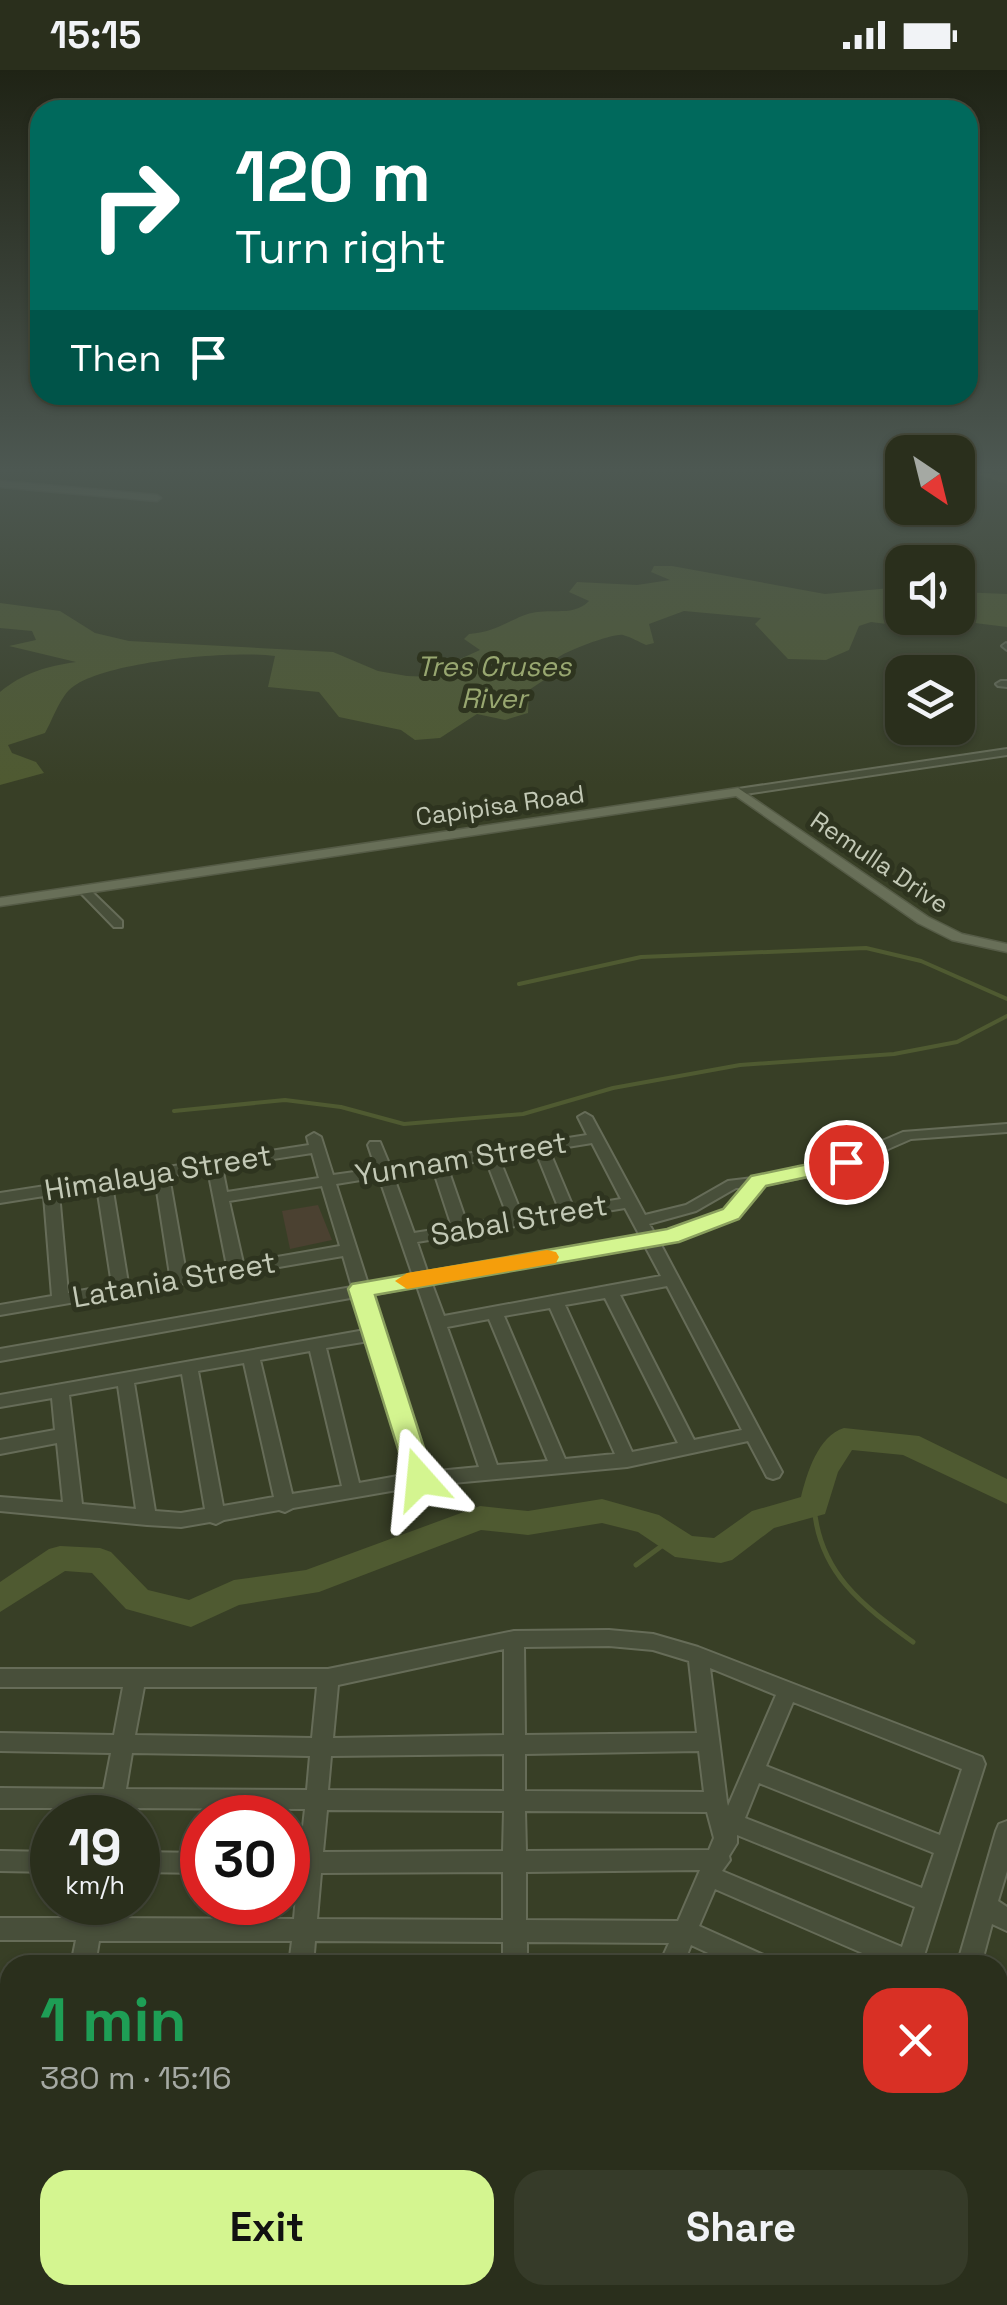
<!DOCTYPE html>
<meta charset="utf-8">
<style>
body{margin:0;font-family:"Space Grotesk",sans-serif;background:#363b29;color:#f1f3f6;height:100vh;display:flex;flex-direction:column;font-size:38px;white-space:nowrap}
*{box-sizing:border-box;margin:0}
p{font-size:32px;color:#a5a9a3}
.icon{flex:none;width:55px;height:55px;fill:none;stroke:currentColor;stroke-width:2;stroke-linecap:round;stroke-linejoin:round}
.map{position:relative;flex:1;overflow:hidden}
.side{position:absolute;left:0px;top:1885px;width:1008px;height:350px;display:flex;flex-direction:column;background:#2a2f1c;border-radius:30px 30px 0 0;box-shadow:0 2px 8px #0004,0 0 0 2px #464a3b}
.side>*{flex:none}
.banner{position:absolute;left:30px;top:30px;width:948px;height:305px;border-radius:30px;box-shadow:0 2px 8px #0004,0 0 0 2px #464a3b;background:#00695c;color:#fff;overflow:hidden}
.needle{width:65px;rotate:145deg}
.buttons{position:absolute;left:885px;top:365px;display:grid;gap:20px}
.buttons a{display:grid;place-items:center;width:90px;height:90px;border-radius:20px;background:#2a2f1c;box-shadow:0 2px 8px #0004,0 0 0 2px #464a3b;font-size:50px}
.speed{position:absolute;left:30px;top:1725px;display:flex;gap:20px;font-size:50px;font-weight:700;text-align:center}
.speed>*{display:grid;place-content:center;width:130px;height:130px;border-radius:50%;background:#2a2f1c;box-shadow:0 2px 8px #0004,0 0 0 2px #464a3b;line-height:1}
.speed small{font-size:25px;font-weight:400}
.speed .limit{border:15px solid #d22;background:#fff;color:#111}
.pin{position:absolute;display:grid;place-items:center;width:85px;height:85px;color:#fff;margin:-42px;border:5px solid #fff;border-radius:50%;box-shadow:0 2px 10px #0007}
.me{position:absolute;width:110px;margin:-55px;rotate:342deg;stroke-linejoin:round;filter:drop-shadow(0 0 8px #0008)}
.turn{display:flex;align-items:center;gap:35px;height:210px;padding:0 40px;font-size:45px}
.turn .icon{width:130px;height:130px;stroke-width:2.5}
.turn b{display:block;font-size:70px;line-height:85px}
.then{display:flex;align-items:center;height:95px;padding:0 40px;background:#0003;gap:20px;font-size:38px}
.round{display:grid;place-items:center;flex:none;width:105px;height:105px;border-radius:30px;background:#363b29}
.overview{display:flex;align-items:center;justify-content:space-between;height:170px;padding:0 40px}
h1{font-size:60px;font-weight:700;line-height:75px;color:#1e9e55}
.button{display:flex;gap:20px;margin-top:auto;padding:20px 40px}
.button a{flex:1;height:115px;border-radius:30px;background:#d4f590;color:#111;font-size:40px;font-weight:700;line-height:115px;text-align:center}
.button a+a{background:#363b29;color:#f1f3f6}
.status{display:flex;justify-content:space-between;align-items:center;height:70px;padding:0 50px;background:#2a2f1c;direction:ltr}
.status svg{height:28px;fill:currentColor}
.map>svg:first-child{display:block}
</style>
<div class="status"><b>15:15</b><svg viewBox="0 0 49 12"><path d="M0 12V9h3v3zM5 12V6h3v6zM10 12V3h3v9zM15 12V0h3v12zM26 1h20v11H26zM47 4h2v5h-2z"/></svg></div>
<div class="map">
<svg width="1007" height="2235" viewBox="0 0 1007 2235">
<rect width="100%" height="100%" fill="#383f26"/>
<polygon fill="#4b4131" points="318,1135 332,1170 290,1179 282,1141"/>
<path fill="#4f5a31" d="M654 496H672L825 524 902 517V548H958V522L1007 524V557L951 550 918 558 871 552 859 556 849 580 826 590 788 589 755 554 761 548 684 541 649 554 654 573 646 575C639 572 631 567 623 565 614 563 565 581 556 589L565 596 529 620 528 643 505 650 477 644 440 668 415 670 401 660 339 647 319 622 268 617 275 586C232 580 109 591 74 616 61 624 53 649 45 663L8 675 12 683 36 692 44 703 0 715V622C23 603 47 596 76 592L9 576 36 570 32 561 0 558V533L60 541 95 563 129 571 333 582 378 601 407 606 434 607 456 600 460 589 480 580 464 569 469 564C501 562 514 545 537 542 556 539 574 546 589 531L569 522 577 512 637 515 670 510 651 502Z"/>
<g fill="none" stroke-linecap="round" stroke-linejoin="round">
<g stroke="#4f5a31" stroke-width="4">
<polyline points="519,914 641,887 866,878 921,891 1007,929"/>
<polyline points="174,1041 285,1030 341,1037 404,1054 523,1044 613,1018 740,995 894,984 957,972 1007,946"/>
</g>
<g stroke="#4f5a31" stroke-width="5">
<path d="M814 1436C819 1503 862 1535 913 1572"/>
<polyline points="636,1495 671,1469"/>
</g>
<g fill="#4f5a31" fill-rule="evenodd">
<polygon points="973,402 1007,406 1007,414 975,404"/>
<path d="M844 1358 919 1366 1007 1409V1434L903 1385 852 1380 838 1402 825 1444 774 1458 732 1490 721 1493 675 1487 638 1462 602 1453 528 1465 481 1460 319 1522 239 1535 191 1557 126 1539 92 1503 65 1501 0 1542V1512L49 1479 60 1476 100 1478 111 1482 148 1520 189 1530 234 1510 306 1500 480 1436 528 1441 602 1429 659 1445 692 1466 714 1468 752 1441 801 1427C807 1403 818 1366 844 1358Z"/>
</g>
<defs>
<g id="minor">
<polygon points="1006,573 1007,574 1007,580 1002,576"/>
<polygon points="1001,611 1007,611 1007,617 998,616 996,614"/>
<polygon points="1007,679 1007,685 738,725 733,722 738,719"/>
<polygon points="84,816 88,818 122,851 122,857 114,857 80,822 80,818"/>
<path d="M585 1043 592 1047 645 1145 686 1135 728 1111 753 1108 831 1093 903 1062 1007 1054V1062L911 1069 840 1100 764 1115 736 1147 676 1170 660 1173 782 1402 779 1407 773 1409 767 1407 748 1371 627 1397 420 1416 293 1438 285 1442 279 1440 224 1450 216 1454 210 1452 181 1457 147 1455 0 1441V1427L63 1432 57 1373 0 1384V1370L55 1360 52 1328 0 1337V1325L365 1260 356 1227 0 1291V1279L352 1217 343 1186 0 1245V1235L52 1226 44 1126 0 1133V1123L309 1075 307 1067 314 1063 321 1067 333 1105 376 1099 368 1075 370 1072H380L390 1096 587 1065 578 1047ZM592 1073 621 1129 573 1137 549 1080ZM536 1082 559 1139 522 1145 499 1088ZM312 1083 319 1108 227 1122 222 1097ZM486 1090 508 1147 467 1154 447 1096ZM433 1099 452 1157 414 1163 393 1105ZM208 1100 227 1196 186 1203 169 1106ZM379 1107 413 1206 368 1214 336 1114ZM155 1108 170 1205 128 1213 112 1115ZM322 1116 340 1176 243 1193 229 1131ZM97 1117 112 1215 68 1223 59 1123ZM736 1118H745L726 1141 668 1162 655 1164 649 1154 696 1141ZM625 1138 640 1166 428 1204 417 1172ZM645 1176 661 1206 444 1246 432 1214ZM417 1216 479 1397 427 1402 371 1225ZM667 1216 742 1360 694 1370 620 1225ZM605 1228 678 1373 632 1382 565 1235ZM550 1238 615 1384 565 1389 504 1246ZM489 1249 548 1391 497 1395 447 1257ZM369 1271 409 1404 359 1413 326 1278ZM310 1281 342 1416 292 1424 260 1290ZM244 1293 274 1427 223 1436 198 1301ZM182 1304 205 1439 181 1443 155 1441 134 1313ZM118 1316 136 1439 82 1434 69 1325Z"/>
<path d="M609 1560 653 1564 698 1577 982 1687 985 1694 921 1895H890L715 1819 699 1856 768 1887 772 1895H734L691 1875 683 1895H659L669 1873 527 1872V1895H503V1872L315 1871 313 1895H289L292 1871H99L95 1895H71L76 1870H0V1848H80L82 1832H105L103 1848 294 1849 298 1803H288V1783H300L305 1739 123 1738 121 1748H99L101 1738H0V1718L104 1719 111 1683 0 1681V1663L114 1665 123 1617H0V1599H328L514 1561ZM609 1576 653 1580 689 1591 697 1663 525 1665 524 1577ZM504 1579V1665L333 1668 338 1615ZM710 1598 776 1625 728 1736 727 1732ZM144 1617H317L312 1668 135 1665ZM793 1632 962 1699 940 1765 766 1696ZM699 1681 704 1722 525 1721V1684ZM132 1683 310 1686 307 1720 126 1719ZM504 1684V1721L328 1720 331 1686ZM759 1713 934 1783 922 1818 745 1748ZM327 1740 504 1741 503 1781 323 1782ZM525 1741 707 1742 714 1768 709 1780 526 1781ZM737 1765 915 1837 902 1877 722 1801 730 1790 729 1786 737 1773ZM700 1800 678 1851 526 1850V1802ZM503 1802V1850L317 1849 321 1803Z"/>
<polygon points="1007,1751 1007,1801 998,1831 1007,1837 1007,1861 992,1854 981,1895 957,1895 996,1761 999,1754"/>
<polygon points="0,1781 52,1782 52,1802 0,1801"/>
<polygon points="138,1782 202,1783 202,1803 138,1802"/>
<polygon points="998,1913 1007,1917 1007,1943 998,1939"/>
<rect x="0" y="1916" width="10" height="24"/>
<rect x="0" y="1985" width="10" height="24"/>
<polygon points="998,2004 1007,2007 1007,2035 998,2030"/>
<rect x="0" y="2060" width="10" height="26"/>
<polygon points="998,2101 1007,2105 1007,2133 998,2129"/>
<rect x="0" y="2139" width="10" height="26"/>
<polygon points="998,2206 1007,2210 1007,2235 995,2235 986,2225 998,2225"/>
<polygon points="10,2213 10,2225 28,2225 26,2235 0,2235 4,2215"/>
<polygon points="252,2225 280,2225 279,2235 251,2235"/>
<polygon points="509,2225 537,2225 533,2235 505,2235"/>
<polygon points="545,2225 587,2225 592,2235 550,2235"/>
<polygon points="788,2225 816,2225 813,2235 785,2235"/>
<polygon points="858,2225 886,2225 883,2235 855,2235"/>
</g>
<g id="major">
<polygon points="0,411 157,425 161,428 157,431 0,417"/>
<polygon points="738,718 928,847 962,864 1007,874 1007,882 952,870 918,853 736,726 0,836 0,828"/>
</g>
</defs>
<use href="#minor" stroke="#666c58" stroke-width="4"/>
<use href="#major" stroke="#555b46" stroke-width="3"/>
<use href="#minor" fill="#484f3a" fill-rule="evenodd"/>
<use href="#major" fill="#686f58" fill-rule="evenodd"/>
</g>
<linearGradient id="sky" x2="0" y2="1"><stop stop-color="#1f2315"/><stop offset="0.56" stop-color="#4d5852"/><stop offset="1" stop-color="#4d5852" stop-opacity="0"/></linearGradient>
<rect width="1007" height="715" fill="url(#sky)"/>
<polygon fill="#d4f590" stroke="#8a9f5e" stroke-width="2.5" points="846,1086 857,1092 854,1097 766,1116 739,1149 679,1172 375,1225 434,1409 430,1417 410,1417 348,1219 352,1214 667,1159 723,1139 751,1106"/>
<polygon fill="#f59e0b" points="547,1180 556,1182 559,1187 556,1193 407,1219 395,1211 407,1203"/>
<g text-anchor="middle" stroke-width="10" stroke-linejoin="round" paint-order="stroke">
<g font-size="25" fill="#c3c9b6" stroke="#2e341f">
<text transform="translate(500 735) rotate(-8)" y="9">Capipisa Road</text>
<text transform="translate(880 792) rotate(34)" y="9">Remulla Drive</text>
</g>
<g font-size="28" font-style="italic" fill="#98a770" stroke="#2e341f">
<text x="494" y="606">Tres Cruses<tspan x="494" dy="32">River</tspan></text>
</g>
<g font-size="30" fill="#c3c9b6" stroke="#2e341f">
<text transform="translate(461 1089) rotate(-9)" y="10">Yunnam Street</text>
<text transform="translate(158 1103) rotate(-9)" y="10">Himalaya Street</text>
<text transform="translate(519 1150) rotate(-10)" y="10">Sabal Street</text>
<text transform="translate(174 1210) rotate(-10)" y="10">Latania Street</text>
</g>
</g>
</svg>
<div class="buttons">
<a><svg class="needle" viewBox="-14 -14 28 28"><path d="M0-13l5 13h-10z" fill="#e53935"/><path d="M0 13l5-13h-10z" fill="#a5a9a3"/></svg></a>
<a><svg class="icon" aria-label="sound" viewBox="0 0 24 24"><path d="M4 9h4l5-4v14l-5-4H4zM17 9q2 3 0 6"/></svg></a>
<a><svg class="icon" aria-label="layers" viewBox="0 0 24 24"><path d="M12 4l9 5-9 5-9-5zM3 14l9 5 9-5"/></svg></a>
</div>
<div class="speed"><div>19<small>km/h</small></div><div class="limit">30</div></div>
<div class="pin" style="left:846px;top:1092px;background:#d93025"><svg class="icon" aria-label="arrive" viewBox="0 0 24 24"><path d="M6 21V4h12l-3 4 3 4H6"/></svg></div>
<svg class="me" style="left:420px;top:1409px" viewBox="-20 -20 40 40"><path d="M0-17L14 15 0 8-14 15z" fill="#d4f590" stroke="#fff" stroke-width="4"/></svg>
<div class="banner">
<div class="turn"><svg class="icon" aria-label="right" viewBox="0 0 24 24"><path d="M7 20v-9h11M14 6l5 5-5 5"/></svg><div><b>120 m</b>Turn right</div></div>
<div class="then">Then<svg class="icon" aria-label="arrive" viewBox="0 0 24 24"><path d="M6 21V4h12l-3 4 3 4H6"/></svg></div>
</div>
<section class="side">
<div class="overview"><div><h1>1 min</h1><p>380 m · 15:16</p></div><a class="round" style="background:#d93025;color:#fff"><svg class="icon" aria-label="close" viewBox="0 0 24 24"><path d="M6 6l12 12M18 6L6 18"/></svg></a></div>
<div class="button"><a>Exit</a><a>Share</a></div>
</section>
</div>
